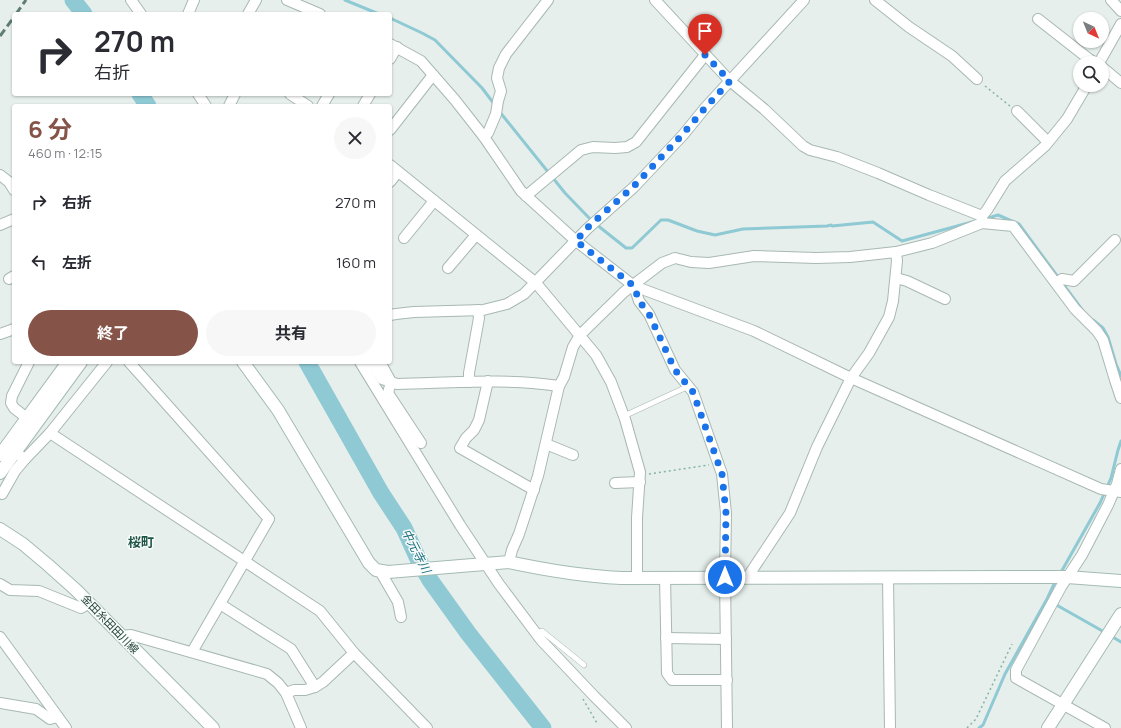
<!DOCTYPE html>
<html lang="ja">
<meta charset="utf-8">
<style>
body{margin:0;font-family:Manrope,"Noto Sans JP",sans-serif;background:#f7f7f7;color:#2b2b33;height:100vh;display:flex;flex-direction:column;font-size:15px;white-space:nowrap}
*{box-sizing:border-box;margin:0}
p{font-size:13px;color:#7c7c81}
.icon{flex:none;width:22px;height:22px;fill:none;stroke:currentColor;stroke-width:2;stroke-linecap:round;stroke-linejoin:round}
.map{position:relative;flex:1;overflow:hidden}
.panel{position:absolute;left:12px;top:104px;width:380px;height:260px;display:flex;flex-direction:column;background:#fff;border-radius:4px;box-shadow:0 1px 3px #0004}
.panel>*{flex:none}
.hud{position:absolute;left:12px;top:12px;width:380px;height:84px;border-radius:4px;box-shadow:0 1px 3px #0004;background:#fff;color:#2b2b33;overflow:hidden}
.needle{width:26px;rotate:137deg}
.controls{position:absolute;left:1073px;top:12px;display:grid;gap:8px}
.controls a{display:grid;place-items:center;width:36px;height:36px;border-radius:50%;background:#fff;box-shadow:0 1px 3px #0004;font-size:20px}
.pin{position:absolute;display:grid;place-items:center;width:34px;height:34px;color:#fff;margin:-41px -17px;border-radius:50% 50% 50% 0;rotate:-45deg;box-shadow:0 0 4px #0007}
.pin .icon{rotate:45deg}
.me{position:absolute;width:44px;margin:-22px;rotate:0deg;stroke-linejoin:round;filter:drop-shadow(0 0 3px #0008)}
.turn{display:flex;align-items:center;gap:14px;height:84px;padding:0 16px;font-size:18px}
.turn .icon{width:52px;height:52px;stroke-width:2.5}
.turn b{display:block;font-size:28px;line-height:34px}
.round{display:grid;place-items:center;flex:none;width:42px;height:42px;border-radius:21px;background:#f7f7f7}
.summary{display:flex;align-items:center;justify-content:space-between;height:68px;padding:0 16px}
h1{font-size:24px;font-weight:700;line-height:30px;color:#855347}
.cta{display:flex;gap:8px;margin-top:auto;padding:8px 16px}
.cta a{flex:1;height:46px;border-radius:24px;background:#855347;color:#fff;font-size:16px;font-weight:700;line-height:46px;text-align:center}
.cta a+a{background:#f7f7f7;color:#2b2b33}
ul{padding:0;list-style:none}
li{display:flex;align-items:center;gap:12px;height:60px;padding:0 16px}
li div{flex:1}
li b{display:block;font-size:15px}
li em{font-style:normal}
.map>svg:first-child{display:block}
</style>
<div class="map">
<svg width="1121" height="728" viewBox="0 0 1121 728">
<rect width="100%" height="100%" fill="#e6efeb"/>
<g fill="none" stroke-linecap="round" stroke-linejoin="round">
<g stroke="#8ec9d4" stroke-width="3">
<polyline points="345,0 379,14"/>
<polyline points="390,18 422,33 435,40 482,88 495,105"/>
<polyline points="499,111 565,193 592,221 626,248 632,248 661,220 668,220 697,231 715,235 743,229 827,226 831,225 832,226 873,222 902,241 972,222"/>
<polyline points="985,219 998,215 1019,224 1083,311"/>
<polyline points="1093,320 1103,328 1108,337 1116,364 1121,376"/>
<polyline points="1060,574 1100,503 1111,478 1118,450 1121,441"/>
<polyline points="1053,603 1106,633"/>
<polyline points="1111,636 1121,642"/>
<polyline points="979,728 983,725 1005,674 1047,599 1056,580"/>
</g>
<g stroke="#8ec9d4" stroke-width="17">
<polyline points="73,0 84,14"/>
<polyline points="140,94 148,106"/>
<polyline points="307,362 381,493 404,528 419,561 430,580 468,633 543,728"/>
</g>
<defs>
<g id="lane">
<polyline points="624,416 689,386"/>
<polyline points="536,633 542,631 584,665"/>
</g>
<g id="street">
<polyline points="131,0 141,14"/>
<polyline points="287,0 320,14"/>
<polyline points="655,0 730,81 764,109 803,146 810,150 837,157 878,173 929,195 982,216"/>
<polyline points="875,0 909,27 952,56 977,79"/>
<polyline points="1111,0 1121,11"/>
<polyline points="188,14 194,0"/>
<polyline points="248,14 256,0"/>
<polyline points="1038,19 1089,59 1096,63"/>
<polyline points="390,44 421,61 455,100 484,137 521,191 576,241 634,286 754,331 851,378 1101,489 1121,492"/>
<polyline points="390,59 397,47"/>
<polyline points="1099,63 1121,24"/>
<polyline points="1102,67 1121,83"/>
<polyline points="198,94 206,106"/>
<polyline points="290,94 308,106"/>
<polyline points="229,106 235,94"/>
<polyline points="322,106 329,94"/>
<polyline points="363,106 370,94"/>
<polyline points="1017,111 1048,142"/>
<polyline points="390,130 433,75"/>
<polyline points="484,137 488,133 496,114 498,101 501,91 497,78 499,68 506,54 548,0"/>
<polyline points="390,165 536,283 596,355 611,382 625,419 640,472 637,518 637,578"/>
<polyline points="0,175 9,182 14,190"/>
<polyline points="390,182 398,172"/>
<polyline points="526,196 581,150 593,147 615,148 627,147 636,142 705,55"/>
<polyline points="982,221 982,216 987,210 1005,181 1045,146 1067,119 1087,85"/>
<polyline points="0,225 14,219"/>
<polyline points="404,238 434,201"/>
<polyline points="448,268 476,235"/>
<polyline points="896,278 907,281 945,299"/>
<polyline points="9,279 14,276"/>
<polyline points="1056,283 1062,279 1074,281 1115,240"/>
<polyline points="634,286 639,301 649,314 675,370 693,392 722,474 726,513 725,577 727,728"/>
<polyline points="390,315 396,314 414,312 483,310 507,304 524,294 587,229 634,187 683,135 705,108 804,0"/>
<polyline points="0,334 14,329"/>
<polyline points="29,362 12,396 11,403 14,408 32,422"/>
<polyline points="129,362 269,519 192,652"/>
<polyline points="360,362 460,525 499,584 541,640 594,696 626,728"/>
<path d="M371 362 382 379 397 384C451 383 505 378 559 386"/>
<polyline points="380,362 391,382 388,393 421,443"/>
<polyline points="488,381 479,420 474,430 466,438 460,448 534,490"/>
<polyline points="469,382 469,373 479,318 478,310"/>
<polyline points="50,433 320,611 354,653 427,728"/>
<polyline points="546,444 573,455"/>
<polyline points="15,452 25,459 50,433 107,362"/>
<polyline points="615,483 640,482"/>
<polyline points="2,494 15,471 25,459"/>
<polyline points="509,562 512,550 519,534 538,476 559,386 564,377 573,347 580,335 624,292 662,263 675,258 691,262 709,263 754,256 816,258 850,257 896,252 932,243 982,223 1013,226 1075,309 1097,331 1103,340 1115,380 1121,398"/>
<polyline points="380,571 398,602 401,617"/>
<polyline points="665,577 667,673 672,680 727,680"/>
<polyline points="888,577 890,728"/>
<polyline points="747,578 790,513 817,447 851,378 869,353 889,317 893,301 897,261 896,252"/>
<polyline points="0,584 10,590 39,591 81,608 89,603"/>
<polyline points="220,604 291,649 315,687 305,690 294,690 286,693"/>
<polyline points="121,636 131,635 267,674 278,683 286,693 301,728"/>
<polyline points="0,637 66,728"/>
<polyline points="666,638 726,639"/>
<polyline points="315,687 323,682 354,653"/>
<polyline points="0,703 36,709 50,719 58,717"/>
<polyline points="1105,728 1016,678 1016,670 1061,587 1082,555 1108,505 1117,484 1121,469"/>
</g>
<g id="secondary">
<path d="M243 362 278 410 369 563 376 570 388 572 509 562C546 570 584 576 621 578L1067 577 1121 581"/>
<polyline points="0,455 68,362"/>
<polyline points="0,473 81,362"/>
<polyline points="0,529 23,544 48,565 76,590 213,728"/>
<polyline points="1048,728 1121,614"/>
</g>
</defs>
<use href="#lane" stroke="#a8b8b2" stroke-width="6"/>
<use href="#street" stroke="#a8b8b2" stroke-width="12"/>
<use href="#secondary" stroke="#a4bbb3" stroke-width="14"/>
<g stroke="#86b3a5" stroke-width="1.5" stroke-dasharray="2 3" stroke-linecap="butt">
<polyline points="985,86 1010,106"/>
<polyline points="649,474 709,465"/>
<polyline points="583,699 598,725"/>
<polyline points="967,728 976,719 1012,644"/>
</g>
<use href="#lane" stroke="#fff" stroke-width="5"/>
<use href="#street" stroke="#fff" stroke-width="10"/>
<use href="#secondary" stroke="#fff" stroke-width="12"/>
<g stroke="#5f7d75" stroke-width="3" stroke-dasharray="8 4" stroke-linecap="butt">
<polyline points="16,14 26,0"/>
<polyline points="0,36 14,17"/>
</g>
</g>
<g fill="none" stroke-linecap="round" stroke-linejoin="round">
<polyline stroke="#1a73e8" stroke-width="7" stroke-dasharray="0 12.6" points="705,55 730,81 705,108 682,135 634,186 587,228 576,241 634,286 639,301 649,314 675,370 693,392 722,474 726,513 725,577"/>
</g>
<g text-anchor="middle" stroke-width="3" stroke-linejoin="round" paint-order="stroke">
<g font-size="11" fill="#24423a" stroke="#f7fbf9">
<text transform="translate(110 624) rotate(46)" y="4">金田糸田田川線</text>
</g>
<g font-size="12" font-style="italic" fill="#1c6f80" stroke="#f7fbf9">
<text transform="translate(416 551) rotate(63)" y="4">中元寺川</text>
</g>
<g font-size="13" font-weight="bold" fill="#1f5548" stroke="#f7fbf9">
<text x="141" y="547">桜町</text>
</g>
</g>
</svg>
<div class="controls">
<a><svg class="needle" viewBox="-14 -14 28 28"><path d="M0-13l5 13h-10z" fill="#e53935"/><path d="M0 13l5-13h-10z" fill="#7c7c81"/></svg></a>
<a><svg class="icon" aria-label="search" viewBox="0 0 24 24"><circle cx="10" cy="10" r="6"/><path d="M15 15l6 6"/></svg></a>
</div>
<div class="pin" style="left:705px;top:55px;background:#d93025"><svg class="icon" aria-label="arrive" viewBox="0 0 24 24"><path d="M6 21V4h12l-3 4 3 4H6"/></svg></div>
<svg class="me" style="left:725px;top:577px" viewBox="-20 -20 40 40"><circle r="17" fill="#1a73e8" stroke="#fff" stroke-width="3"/><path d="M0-11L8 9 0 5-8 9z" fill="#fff"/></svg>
<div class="hud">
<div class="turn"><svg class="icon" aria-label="right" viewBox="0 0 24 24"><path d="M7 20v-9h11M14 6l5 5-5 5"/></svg><div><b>270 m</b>右折</div></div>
</div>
<section class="panel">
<div class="summary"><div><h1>6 分</h1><p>460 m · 12:15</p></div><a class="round"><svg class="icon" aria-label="close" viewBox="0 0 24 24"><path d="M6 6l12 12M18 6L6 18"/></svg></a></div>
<ul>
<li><svg class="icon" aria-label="right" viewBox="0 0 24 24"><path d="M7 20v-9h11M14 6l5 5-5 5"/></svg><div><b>右折</b></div><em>270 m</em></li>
<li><svg class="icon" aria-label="left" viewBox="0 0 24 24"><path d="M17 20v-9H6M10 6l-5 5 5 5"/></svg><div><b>左折</b></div><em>160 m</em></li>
</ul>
<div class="cta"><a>終了</a><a>共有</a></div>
</section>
</div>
